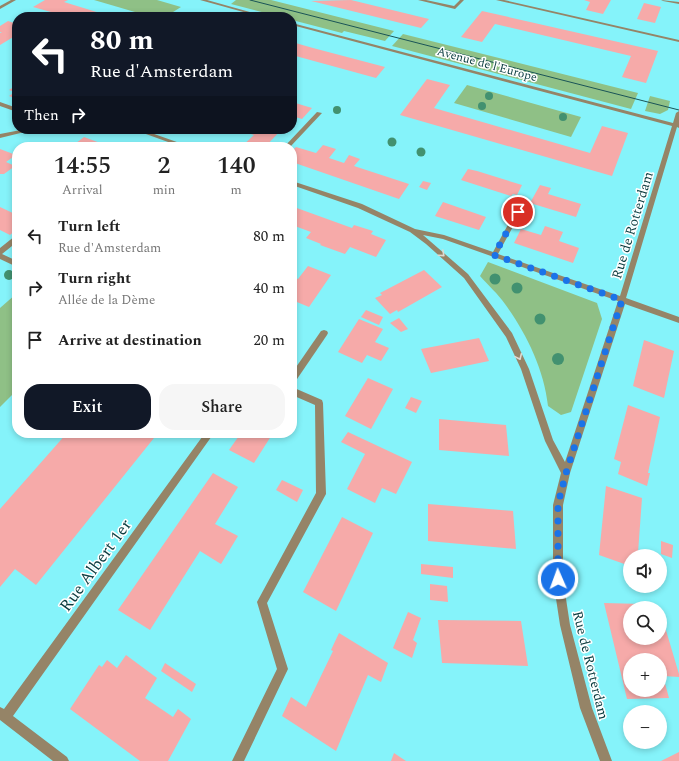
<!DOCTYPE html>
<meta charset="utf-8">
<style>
body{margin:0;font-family:Spectral,serif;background:#f6f6f6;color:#222;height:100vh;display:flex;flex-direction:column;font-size:15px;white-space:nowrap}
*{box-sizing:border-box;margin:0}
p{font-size:13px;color:#767676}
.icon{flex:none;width:22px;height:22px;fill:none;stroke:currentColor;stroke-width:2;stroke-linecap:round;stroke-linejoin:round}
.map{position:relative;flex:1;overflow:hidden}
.side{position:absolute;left:12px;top:142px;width:285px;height:296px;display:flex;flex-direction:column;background:#fff;border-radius:16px;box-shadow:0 2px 6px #0003}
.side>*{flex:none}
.hud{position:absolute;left:12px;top:12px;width:285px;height:122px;border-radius:16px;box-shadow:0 2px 6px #0003;background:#111827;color:#fff;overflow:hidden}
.tools{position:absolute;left:623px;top:549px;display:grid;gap:8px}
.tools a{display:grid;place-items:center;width:44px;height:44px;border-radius:50%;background:#fff;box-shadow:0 2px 6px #0003;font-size:20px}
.pin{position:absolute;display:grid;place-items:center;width:34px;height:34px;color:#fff;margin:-17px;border:2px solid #fff;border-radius:50%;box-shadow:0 1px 4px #0007}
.me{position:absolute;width:44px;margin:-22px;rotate:358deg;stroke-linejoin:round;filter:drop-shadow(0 0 3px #0008)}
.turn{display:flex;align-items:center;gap:14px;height:84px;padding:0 12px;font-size:18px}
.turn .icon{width:52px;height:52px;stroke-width:2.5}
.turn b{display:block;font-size:28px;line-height:34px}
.then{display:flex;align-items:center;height:38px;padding:0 12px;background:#0003;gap:8px;font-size:15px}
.eta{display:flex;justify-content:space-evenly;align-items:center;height:68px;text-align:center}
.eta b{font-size:24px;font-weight:600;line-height:28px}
.cta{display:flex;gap:8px;margin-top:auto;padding:8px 12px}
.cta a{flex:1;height:46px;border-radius:16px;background:#111827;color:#fff;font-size:16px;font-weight:600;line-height:46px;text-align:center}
.cta a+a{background:#f6f6f6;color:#222}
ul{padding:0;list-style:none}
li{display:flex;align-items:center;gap:12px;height:52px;padding:0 12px}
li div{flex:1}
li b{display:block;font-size:15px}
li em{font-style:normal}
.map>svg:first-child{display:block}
</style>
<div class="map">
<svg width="679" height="761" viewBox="0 0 679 761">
<rect width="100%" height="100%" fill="#85f3fa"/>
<g fill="#8fc086">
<polygon points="94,0 157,0 181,7 165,17 152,17"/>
<polygon points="236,0 271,0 394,31 385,41 344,31 342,33 292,20 292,17 281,17 231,4"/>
<polygon points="403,34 638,93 631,109 392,46"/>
<polygon points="467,85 581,117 571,137 454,103"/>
<polygon points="650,96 670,101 668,110 660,114 645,111"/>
<path d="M488 262 597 303 602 319 571 412 561 415 548 406C544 369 526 333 505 304 498 294 488 285 480 276Z"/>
<polygon points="16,294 17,390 0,407 0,308"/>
</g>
<g fill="#f6aaa9" fill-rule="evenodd">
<polygon points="45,0 68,0 64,2 113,17 69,17 33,7"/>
<polygon points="351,0 429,19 421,28 311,1"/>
<polygon points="611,0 603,14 586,10 590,2 584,0"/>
<polygon points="644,3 661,7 655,23 637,19"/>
<polygon points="482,11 658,51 646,83 622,77 631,56 495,24 482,42 461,37"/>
<polygon points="8,21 17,24 17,37 15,36 0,45 0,33 2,32 0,32 0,26"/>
<polygon points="292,42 313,48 385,67 376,78 292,55"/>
<polygon points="427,79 450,85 434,108 590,153 602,126 628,133 612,176 400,115"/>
<polygon points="17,85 17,99 9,96 15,92 9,90"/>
<polygon points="292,102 312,108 302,119 292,116"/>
<polygon points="178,129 205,129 200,133 190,130 187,132"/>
<polygon points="252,129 282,129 265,147 241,147 254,135 248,133"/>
<polygon points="84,137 111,147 71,147"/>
<polygon points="323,145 336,149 329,158 344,163 349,155 360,159 354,166 409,184 399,199 292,162 292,151 296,147 316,153"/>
<polygon points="0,149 16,155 6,162 15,166 4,174 0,174"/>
<polygon points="468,169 477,171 522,185 517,195 513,194 511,196 461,180"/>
<polygon points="423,181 431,183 427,190 419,187"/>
<polygon points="540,185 551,188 548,194 581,204 576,217 530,203"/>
<polygon points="292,202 297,203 294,207 352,228 354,225 373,231 371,234 386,240 376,257 350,247 345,254 320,245 321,244 306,238 311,232 292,225"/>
<polygon points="443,202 486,217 479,230 435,216"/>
<polygon points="0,207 17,215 17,229 10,235 0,230"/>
<polygon points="545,226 563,232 559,241 579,248 573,263 514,243 521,229 541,235"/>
<polygon points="308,266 331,275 309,307 292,300 292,276 298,279"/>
<polygon points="424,270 442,287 398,312 397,310 390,314 375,298 382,295 380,293"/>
<polygon points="366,310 383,317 379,325 361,317"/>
<polygon points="399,318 408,329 401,332 390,323"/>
<polygon points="359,319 383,329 375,342 389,348 381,361 367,355 362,363 338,352"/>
<polygon points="479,338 489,361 431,373 421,349"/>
<polygon points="644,340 674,351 664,398 633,386"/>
<polygon points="368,378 393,389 371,429 345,416"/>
<polygon points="411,397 422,401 416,413 405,408"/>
<polygon points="628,405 660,417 648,473 650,473 647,486 618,474 621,462 614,459"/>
<polygon points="439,419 506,425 509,456 439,450"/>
<polygon points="348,432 412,462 396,494 382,488 375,503 347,489 365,454 341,442"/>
<polygon points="67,433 158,433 36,585 15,569 0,587 0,509"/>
<polygon points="241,433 273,433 254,463 229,450"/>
<polygon points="213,473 238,487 215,524 238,536 221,564 200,551 150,630 118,610"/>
<polygon points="282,480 303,490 297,502 276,490"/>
<polygon points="606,486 642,498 638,553 645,556 630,556 630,566 599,555"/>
<polygon points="428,504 513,511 516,549 428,541"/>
<polygon points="342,517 373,533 336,611 303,592"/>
<polygon points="661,541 673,545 672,558 661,554"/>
<polygon points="421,564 453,567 453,578 421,574"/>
<polygon points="430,584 447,586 448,602 430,600"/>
<path d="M604 603 643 604 644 608H630V638H660V627H665L679 674V677L663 676 669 698 627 699ZM630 660H660V690H630Z"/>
<polygon points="408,612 421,618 413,640 417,643 412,658 393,648"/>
<polygon points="438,620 521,621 528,666 442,663"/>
<polygon points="339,633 388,663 381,682 368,675 336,751 282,716 291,697 306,707 333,651 331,650"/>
<polygon points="126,655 157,678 145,698 173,717 178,709 191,719 168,761 140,761 70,709 99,665 102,667 107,660 117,668"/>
<polygon points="165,663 196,684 192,692 161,671"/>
<polygon points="679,752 679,761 661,761"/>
<polygon points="394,753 406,761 391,761"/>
</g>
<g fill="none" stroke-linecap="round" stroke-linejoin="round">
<g fill="#958467" fill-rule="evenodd">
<polygon points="11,0 16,0 0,9 0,6"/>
<polygon points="200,0 207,0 268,17 261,17"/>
<polygon points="418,0 426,0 454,6 460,0 464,0 455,9"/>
<polygon points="496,0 504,0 679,40 679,42"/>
<polygon points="661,0 679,2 679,4 663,1"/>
<path d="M292 23 673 123 676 113 679 111V128L677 127 626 298 679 317V323L625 304 570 473 563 505V579L570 625 592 708 612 761H600L580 708 560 625 553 579V505L561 473 545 441 521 369 506 337 464 278 426 244 410 232 358 208 292 185V181L362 204 415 229 444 235 493 252 516 210H520L521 212 498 254 620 296 672 126 292 25ZM423 235 443 239 618 301 565 462 553 440 529 369 512 333 468 274Z"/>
<polygon points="0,102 17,108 17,112 0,106"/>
<polygon points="317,112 322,113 290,147 284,147"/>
<polygon points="26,129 37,129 0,138 0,134"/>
<polygon points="132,129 140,129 191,147 182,147"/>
<polygon points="15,236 17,236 17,242 2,254 17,261 17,267 0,259 0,248"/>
<polygon points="324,330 327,331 328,333 327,335 295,382 292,383 292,373 321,331"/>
<polygon points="292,387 322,400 323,403 326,494 267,603 288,669 244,761 232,761 277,669 257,602 316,493 315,405 292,395"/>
<polygon points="205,433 214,433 13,716 67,757 69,761 53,761 0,720 0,707 4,709"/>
</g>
<polyline stroke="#1a5457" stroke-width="1" points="250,0 679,110"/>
</g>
<g fill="#429170">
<circle cx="489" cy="96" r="4"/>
<circle cx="482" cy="106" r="4"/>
<circle cx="337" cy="110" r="4"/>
<circle cx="563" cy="117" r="4"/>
<circle cx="392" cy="142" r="4.5"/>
<circle cx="421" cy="152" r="4.5"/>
<circle cx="9" cy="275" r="5"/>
<circle cx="495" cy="279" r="5.5"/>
<circle cx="517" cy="288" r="5.5"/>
<circle cx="540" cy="319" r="5.5"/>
<circle cx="558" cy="359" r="6"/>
</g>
<defs><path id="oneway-chevron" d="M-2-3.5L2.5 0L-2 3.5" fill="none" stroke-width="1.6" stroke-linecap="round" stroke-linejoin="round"/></defs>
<g stroke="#dfdad1">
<use href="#oneway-chevron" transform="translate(442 254) rotate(42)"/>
<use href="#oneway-chevron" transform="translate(519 357) rotate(66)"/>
</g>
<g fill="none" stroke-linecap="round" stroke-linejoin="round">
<polyline stroke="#1a73e8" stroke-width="7" stroke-dasharray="0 12.6" points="518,212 494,255 622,300 566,473 558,504 558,579"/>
</g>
<g text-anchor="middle" stroke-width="3" stroke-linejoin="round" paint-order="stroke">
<g font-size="12" fill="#0b3d40" stroke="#fff">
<text transform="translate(487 64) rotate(15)" y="4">Avenue de l'Europe</text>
</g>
<g font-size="14" fill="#0b3d40" stroke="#fff">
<text transform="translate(632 225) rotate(-73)" y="5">Rue de Rotterdam</text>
<text transform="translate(591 665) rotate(76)" y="5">Rue de Rotterdam</text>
</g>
<g font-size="17" fill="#0b3d40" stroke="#fff">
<text transform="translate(95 565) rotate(-54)" y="6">Rue Albert 1er</text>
</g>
</g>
</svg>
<div class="tools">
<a><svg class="icon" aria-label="sound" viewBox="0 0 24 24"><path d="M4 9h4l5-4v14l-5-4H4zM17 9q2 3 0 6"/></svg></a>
<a><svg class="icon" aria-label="search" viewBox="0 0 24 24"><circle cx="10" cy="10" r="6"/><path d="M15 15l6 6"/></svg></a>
<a>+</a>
<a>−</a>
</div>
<div class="pin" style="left:518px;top:212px;background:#d93025"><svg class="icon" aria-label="arrive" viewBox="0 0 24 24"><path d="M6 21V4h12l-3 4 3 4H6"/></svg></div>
<svg class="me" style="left:558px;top:579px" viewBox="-20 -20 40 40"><circle r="17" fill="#1a73e8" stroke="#fff" stroke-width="3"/><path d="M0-11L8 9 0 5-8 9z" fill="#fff"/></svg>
<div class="hud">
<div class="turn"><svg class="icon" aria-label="left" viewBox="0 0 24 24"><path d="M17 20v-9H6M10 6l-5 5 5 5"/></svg><div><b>80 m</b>Rue d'Amsterdam</div></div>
<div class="then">Then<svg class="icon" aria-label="right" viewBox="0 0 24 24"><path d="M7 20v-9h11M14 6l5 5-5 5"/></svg></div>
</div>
<section class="side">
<div class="eta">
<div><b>14:55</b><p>Arrival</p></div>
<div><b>2</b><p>min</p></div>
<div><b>140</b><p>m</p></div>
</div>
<ul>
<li><svg class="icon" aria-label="left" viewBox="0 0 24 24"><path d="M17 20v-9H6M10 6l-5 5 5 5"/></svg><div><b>Turn left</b><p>Rue d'Amsterdam</p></div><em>80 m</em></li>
<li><svg class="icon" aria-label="right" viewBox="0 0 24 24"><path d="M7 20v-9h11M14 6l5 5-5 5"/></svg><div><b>Turn right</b><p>Allée de la Dème</p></div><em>40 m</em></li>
<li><svg class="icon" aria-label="arrive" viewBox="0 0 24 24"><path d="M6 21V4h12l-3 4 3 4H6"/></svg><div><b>Arrive at destination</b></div><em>20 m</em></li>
</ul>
<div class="cta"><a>Exit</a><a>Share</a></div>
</section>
</div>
